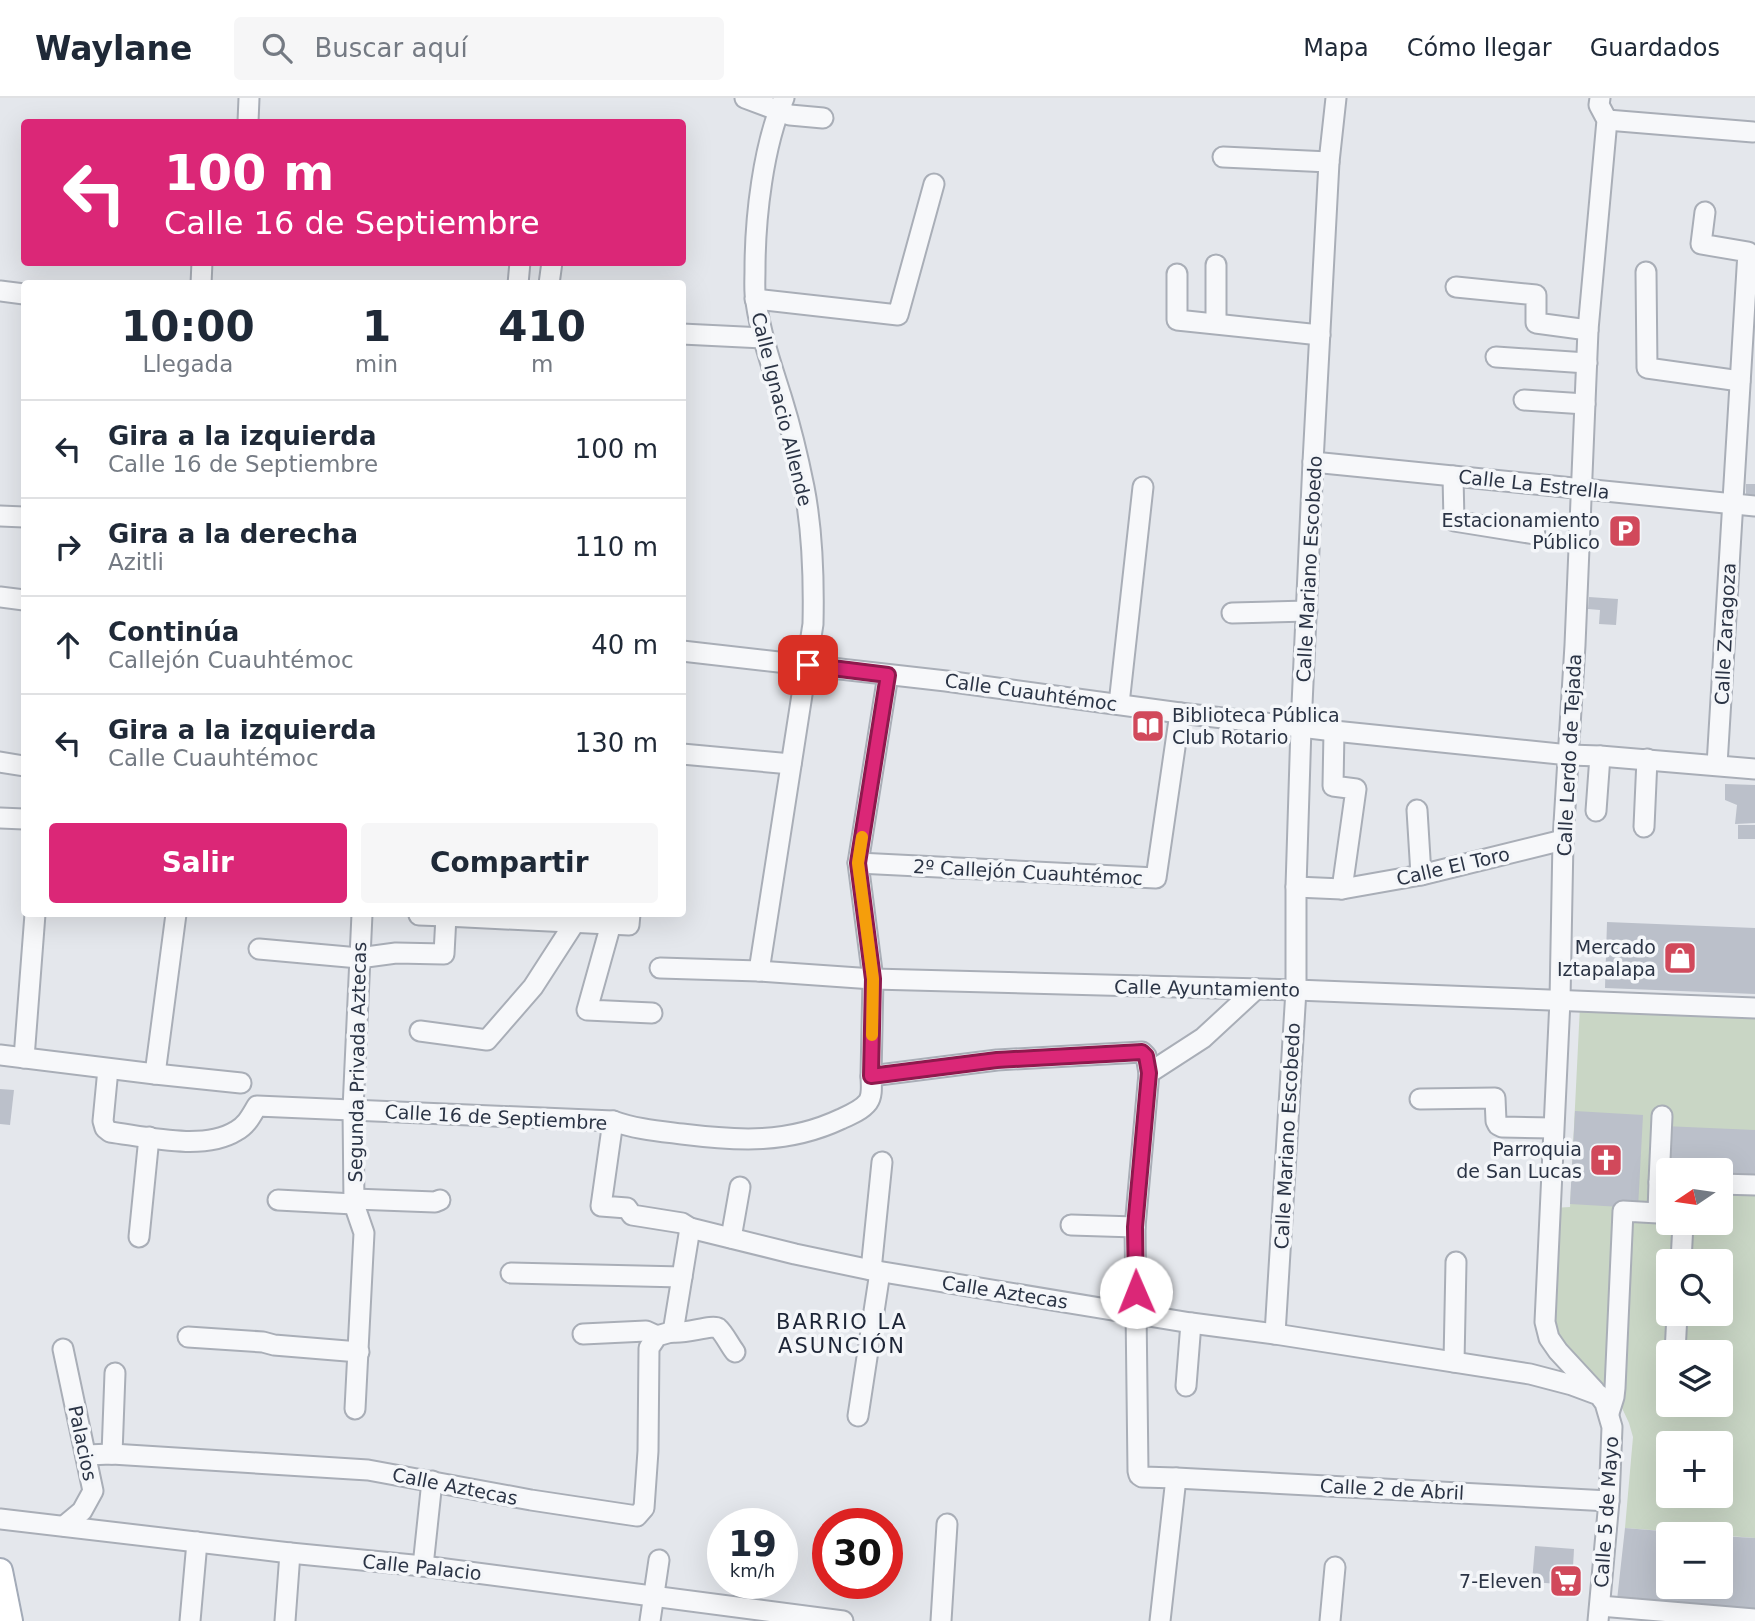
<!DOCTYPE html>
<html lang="es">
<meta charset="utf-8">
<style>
body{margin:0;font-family:"DejaVu Sans",sans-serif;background:#f6f6f7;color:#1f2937;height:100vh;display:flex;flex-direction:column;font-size:26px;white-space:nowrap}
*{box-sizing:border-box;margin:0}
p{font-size:23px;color:#747a83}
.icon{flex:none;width:38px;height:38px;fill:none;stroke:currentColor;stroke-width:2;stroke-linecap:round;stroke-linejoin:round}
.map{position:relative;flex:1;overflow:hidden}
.details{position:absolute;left:21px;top:182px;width:665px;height:637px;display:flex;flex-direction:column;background:#fff;border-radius:7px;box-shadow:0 7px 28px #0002}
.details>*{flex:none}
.banner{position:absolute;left:21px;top:21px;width:665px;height:147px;border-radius:7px;box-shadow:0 7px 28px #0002;background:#db2777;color:#fff;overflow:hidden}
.needle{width:46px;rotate:257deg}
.tools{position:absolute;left:1656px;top:1060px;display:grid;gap:14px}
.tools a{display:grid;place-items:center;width:77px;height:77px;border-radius:7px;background:#fff;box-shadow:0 7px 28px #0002;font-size:35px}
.speed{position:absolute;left:707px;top:1410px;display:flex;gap:14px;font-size:35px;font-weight:700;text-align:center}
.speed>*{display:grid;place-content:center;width:91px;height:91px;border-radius:50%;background:#fff;box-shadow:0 7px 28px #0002;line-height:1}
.speed small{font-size:18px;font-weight:400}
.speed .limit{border:10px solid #d22;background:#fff;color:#111}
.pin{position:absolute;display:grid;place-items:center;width:60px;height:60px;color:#fff;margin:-30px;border-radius:14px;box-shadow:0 4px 10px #0006}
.me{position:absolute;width:77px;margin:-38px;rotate:359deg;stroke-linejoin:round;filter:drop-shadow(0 0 5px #0008)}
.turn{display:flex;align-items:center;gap:24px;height:147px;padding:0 28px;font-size:32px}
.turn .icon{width:91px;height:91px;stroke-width:2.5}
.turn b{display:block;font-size:49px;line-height:60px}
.eta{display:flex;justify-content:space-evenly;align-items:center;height:119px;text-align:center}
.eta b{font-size:42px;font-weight:700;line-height:49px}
.cta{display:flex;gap:14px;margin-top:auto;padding:14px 28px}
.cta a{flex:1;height:80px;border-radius:7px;background:#db2777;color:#fff;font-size:28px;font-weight:700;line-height:80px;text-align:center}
.cta a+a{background:#f6f6f7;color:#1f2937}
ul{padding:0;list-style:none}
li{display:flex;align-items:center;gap:21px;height:98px;padding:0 28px;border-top:2px solid #e0e1e3}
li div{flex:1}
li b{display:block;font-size:26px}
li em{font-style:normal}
header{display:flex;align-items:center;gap:42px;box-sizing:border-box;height:98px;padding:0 35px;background:#fff;border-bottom:2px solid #e0e1e3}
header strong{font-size:33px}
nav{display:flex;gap:38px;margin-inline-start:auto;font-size:24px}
.search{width:490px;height:63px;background:#f6f6f7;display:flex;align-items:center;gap:18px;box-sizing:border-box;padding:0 24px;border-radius:7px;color:#747a83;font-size:26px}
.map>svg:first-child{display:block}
</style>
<header>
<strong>Waylane</strong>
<div class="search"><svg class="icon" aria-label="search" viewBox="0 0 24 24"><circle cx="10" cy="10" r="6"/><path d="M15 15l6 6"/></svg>Buscar aquí</div>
<nav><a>Mapa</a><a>Cómo llegar</a><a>Guardados</a></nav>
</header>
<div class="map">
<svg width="1755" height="1523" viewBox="0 0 1755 1523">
<rect width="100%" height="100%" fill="#e4e7ec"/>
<path fill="#c9d6c5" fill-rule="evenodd" d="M1580 908 1755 916V1440L1625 1430 1633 1339 1629 1325 1622 1310 1614 1299 1603 1290 1553 1238V1110L1570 1109ZM1668 1073H1720V1125H1668ZM1668 1164H1720V1216H1668ZM1668 1255H1720V1307H1668ZM1668 1346H1720V1398H1668Z"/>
<g fill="#bbc0ca">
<rect x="1746" y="386" width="9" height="11"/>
<polygon points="1589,499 1618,501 1616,527 1599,526 1600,512 1588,511"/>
<polygon points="1725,686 1755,687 1755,725 1735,726 1737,707 1725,702"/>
<rect x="1738" y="727" width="17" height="14"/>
<polygon points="1607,824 1755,830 1755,896 1605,890"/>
<polygon points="0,991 14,992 10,1027 0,1026"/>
<polygon points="1575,1013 1643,1017 1638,1110 1570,1106"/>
<polygon points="1664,1028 1755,1032 1755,1083 1720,1081 1720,1073 1668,1073"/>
<polygon points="1625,1430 1686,1435 1686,1437 1668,1437 1668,1489 1720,1489 1720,1438 1755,1440 1755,1513 1617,1502"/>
<polygon points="1535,1448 1574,1451 1572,1487 1532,1484"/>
</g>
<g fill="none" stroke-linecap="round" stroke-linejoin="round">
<defs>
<g id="minor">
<polyline points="745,0 790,17 823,20"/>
<polyline points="1607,22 1753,34"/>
<polyline points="248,24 249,0"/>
<polyline points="1223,59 1329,64"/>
<polyline points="1705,114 1701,146 1748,154 1717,667"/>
<polyline points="1646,174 1647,270 1740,283"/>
<polyline points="1177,176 1177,222 1320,237"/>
<polyline points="201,186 202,164"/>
<polyline points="518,186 520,164"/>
<polyline points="549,186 552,164"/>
<polyline points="1456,189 1536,197 1536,225 1588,232"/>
<polyline points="0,193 24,196"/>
<polyline points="755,201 898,217 934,86"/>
<polyline points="1216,225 1216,167"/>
<polyline points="682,236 763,240"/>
<polyline points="1496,259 1587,265"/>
<polyline points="1524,302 1585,306"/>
<polyline points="1313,364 1755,408"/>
<polyline points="1453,378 1454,423 1535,436"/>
<polyline points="0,418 24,419"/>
<polyline points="0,499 24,502"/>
<polyline points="1232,515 1307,513"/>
<polyline points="682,553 946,583 1180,615 1334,633 1569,657 1600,658 1755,671"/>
<polyline points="1119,606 1143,389"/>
<polyline points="1334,633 1333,688 1356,691 1342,791"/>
<polyline points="682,656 791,666"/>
<polyline points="0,664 24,668"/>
<polyline points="1417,712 1421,777"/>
<polyline points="1596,713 1600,658"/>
<polyline points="0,720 24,721"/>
<polyline points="1644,729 1647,661"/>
<polyline points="858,765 1156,780 1180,615"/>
<polyline points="1296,789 1342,791 1421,777 1563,742"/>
<polyline points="419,817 446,818"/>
<polyline points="611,826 587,912 652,915"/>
<polyline points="259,851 359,860 396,855 444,856 446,818 629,827 630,816"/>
<polyline points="660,870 759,873 873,881 1296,892 1755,910"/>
<path d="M759 873 813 526C814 480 813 435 804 389 798 359 791 330 782 301 772 269 761 238 756 204 754 194 755 183 755 172 755 120 763 48 784 0"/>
<polyline points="420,933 487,942 533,889 575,824"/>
<polyline points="0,957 155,976 241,985"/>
<polyline points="24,960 35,816"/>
<path d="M108 971 103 1023 105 1030 110 1034C147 1039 204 1053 236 1033 247 1027 251 1018 257 1008L613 1023C635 1031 658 1033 682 1036 738 1043 788 1046 841 1021 850 1017 862 1012 868 1004 873 997 871 986 871 978L997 962 1142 954 1146 958 1149 975 1135 1129 1138 1373 1139 1377 1142 1379 1176 1380 1160 1523"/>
<polyline points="1149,975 1203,940 1256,891"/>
<polyline points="155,976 176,816"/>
<polyline points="871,978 873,881 858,765 888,577"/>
<polyline points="1420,1001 1495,1000 1496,1023 1498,1027 1502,1029 1553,1030"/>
<polyline points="613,1023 601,1108 627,1110 632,1117 682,1125 690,1130 795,1156 871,1172 1191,1225 1275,1236 1530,1276 1572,1287 1599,1297 1605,1305 1612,1329 1609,1403 1598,1523"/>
<polyline points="1659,1084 1662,1018"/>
<polyline points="1720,1086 1755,1087"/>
<polyline points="354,1101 435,1104 440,1102"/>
<polyline points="278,1102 354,1106"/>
<polyline points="1071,1127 1135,1129"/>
<polyline points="139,1139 149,1039"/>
<polyline points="731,1140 740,1089"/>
<polyline points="1681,1164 1683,1125"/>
<polyline points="871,1172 882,1064"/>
<polyline points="511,1175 682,1179"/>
<path d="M671 1234C684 1237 712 1226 718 1230 724 1235 730 1248 735 1254"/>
<polyline points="583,1236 646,1233 657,1238"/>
<polyline points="1275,1236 1296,892 1296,789 1301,629 1313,364 1329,64 1336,0"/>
<polyline points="188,1239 263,1244 274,1247 359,1254"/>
<polyline points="63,1251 93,1393 82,1413 64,1428"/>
<polyline points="1675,1255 1677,1216"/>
<polyline points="1454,1264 1456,1164"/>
<polyline points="1186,1288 1191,1225"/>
<polyline points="1595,1293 1558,1253 1549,1240 1545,1224 1560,902 1563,742 1575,547 1588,232 1607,22 1599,7 1600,0"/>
<polyline points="355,1311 364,1135 354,1106 353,1011 362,816"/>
<polyline points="1609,1315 1614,1299 1615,1290 1623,1113 1658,1115 1659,1084 1668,1084"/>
<polyline points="858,1318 880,1174"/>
<polyline points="112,1356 115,1275"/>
<polyline points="86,1357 112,1356 368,1372 531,1402 637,1418 644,1410 648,1353 649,1250 657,1238 671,1234 674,1228 690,1130"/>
<polyline points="1176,1380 1609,1403"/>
<polyline points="0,1421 290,1455 423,1468 843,1523"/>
<polyline points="423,1468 432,1383"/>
<polyline points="1600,1508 1755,1521"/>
<polyline points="190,1523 197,1444"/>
<polyline points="285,1523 290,1455"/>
<polyline points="650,1523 659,1462"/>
<polyline points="941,1523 947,1426"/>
<polyline points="1330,1523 1335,1469"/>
</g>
<polyline id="major" points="0,1473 10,1523"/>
</defs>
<use href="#minor" stroke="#a9aeb7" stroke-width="23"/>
<use href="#major" stroke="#a3abb8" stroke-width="28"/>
<use href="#minor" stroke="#f7f8fa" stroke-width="19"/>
<use href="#major" stroke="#fff" stroke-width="24"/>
</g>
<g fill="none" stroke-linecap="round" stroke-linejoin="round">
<defs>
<polyline id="route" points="808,567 888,577 858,765 873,881 871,978 997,962 1142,954 1146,958 1149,975 1135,1129 1136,1194"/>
</defs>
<use href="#route" stroke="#8e194d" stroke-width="18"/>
<use href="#route" stroke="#db2777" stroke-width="12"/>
<polyline stroke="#f59e0b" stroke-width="12" points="862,739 858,765 873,881 872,937"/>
</g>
<defs>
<symbol id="parking-square" viewBox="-11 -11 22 22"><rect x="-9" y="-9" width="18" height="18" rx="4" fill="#d1495b" stroke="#f4f6f9"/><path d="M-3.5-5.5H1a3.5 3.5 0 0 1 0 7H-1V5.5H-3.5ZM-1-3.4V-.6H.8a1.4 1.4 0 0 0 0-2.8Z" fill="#fff"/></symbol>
<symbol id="library-square" viewBox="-11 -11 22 22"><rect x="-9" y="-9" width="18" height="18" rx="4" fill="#d1495b" stroke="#f4f6f9"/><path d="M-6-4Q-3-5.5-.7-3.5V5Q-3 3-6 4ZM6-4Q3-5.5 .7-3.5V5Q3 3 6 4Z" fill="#fff"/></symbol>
<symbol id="shop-square" viewBox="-11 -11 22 22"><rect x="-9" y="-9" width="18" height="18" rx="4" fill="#d1495b" stroke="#f4f6f9"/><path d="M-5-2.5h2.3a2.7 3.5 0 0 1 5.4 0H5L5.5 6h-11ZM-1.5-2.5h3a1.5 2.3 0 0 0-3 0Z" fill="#fff"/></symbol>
<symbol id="church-square" viewBox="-11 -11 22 22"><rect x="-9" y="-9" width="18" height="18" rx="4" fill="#d1495b" stroke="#f4f6f9"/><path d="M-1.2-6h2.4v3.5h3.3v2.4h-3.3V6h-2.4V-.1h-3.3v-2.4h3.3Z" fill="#fff"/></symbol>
<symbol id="supermarket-square" viewBox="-11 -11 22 22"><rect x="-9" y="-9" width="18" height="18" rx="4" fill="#d1495b" stroke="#f4f6f9"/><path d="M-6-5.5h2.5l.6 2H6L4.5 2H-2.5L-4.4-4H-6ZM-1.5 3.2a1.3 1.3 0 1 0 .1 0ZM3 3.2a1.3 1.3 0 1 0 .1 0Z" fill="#fff"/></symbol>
</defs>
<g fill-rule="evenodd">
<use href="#parking-square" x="1606" y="414" width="38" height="38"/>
<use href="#library-square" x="1129" y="609" width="38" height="38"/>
<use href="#shop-square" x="1661" y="841" width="38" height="38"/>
<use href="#church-square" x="1587" y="1043" width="38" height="38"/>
<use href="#supermarket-square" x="1547" y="1464" width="38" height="38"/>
</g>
<g text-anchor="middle" stroke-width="7" stroke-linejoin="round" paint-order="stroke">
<g font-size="19" fill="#2b3445" stroke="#f4f6f9">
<text transform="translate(782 311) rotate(76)" y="7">Calle Ignacio Allende</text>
<text transform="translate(1534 386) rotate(6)" y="7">Calle La Estrella</text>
<text transform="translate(1309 471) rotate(-87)" y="7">Calle Mariano Escobedo</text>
<text transform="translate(1725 536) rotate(-87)" y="7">Calle Zaragoza</text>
<text transform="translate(1031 594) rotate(8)" y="7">Calle Cuauhtémoc</text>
<text transform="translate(1569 657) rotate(-87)" y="7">Calle Lerdo de Tejada</text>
<text transform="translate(1453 768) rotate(-13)" y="7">Calle El Toro</text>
<text transform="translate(1028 774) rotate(3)" y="7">2º Callejón Cuauhtémoc</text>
<text transform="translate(1207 890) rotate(1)" y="7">Calle Ayuntamiento</text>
<text transform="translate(357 964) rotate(-89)" y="7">Segunda Privada Aztecas</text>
<text transform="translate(496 1019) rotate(3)" y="7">Calle 16 de Septiembre</text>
<text transform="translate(1287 1038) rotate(-87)" y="7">Calle Mariano Escobedo</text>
<text transform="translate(1005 1194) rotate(9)" y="7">Calle Aztecas</text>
<text transform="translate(83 1345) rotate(78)" y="7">Palacios</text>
<text transform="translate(455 1388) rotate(11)" y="7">Calle Aztecas</text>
<text transform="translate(1392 1391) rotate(3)" y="7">Calle 2 de Abril</text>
<text transform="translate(1606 1414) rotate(-86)" y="7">Calle 5 de Mayo</text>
<text transform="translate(422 1469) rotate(6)" y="7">Calle Palacio</text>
</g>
<g font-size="19" fill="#2b3445" stroke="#f4f6f9" text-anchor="end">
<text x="1600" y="429">Estacionamiento<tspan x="1600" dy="22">Público</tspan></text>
<text x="1172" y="624" text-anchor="start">Biblioteca Pública<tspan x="1172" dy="22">Club Rotario</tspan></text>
<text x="1656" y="856">Mercado<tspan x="1656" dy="22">Iztapalapa</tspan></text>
<text x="1582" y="1058">Parroquia<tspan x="1582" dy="22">de San Lucas</tspan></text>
<text x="1542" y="1490">7-Eleven</text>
</g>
<g font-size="21" letter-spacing="2" fill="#1d2536" stroke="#f4f6f9">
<text x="842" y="1231">BARRIO LA<tspan x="842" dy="24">ASUNCIÓN</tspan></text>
</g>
</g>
</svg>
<div class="tools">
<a><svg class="needle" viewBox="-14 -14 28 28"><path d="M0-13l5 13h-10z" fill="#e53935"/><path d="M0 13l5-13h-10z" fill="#747a83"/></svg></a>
<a><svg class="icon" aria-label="search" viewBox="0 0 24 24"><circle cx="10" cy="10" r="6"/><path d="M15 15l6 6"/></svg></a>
<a><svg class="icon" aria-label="layers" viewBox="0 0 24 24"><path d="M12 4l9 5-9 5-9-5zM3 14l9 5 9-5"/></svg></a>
<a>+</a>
<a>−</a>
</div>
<div class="speed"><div>19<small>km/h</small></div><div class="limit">30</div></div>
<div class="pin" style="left:808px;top:567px;background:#d93025"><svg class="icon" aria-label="arrive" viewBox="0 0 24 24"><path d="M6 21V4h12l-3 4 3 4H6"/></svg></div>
<svg class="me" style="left:1136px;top:1194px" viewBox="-20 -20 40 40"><circle r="19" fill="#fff"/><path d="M0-13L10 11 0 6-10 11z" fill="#db2777"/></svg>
<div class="banner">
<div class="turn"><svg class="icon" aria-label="left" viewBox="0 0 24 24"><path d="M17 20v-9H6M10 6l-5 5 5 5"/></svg><div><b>100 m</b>Calle 16 de Septiembre</div></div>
</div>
<section class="details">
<div class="eta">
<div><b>10:00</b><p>Llegada</p></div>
<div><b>1</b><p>min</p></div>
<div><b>410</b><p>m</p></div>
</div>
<ul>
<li><svg class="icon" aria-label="left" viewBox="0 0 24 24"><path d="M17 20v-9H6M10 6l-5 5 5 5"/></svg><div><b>Gira a la izquierda</b><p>Calle 16 de Septiembre</p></div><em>100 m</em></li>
<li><svg class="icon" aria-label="right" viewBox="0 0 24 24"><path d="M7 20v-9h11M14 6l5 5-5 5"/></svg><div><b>Gira a la derecha</b><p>Azitli</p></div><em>110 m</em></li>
<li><svg class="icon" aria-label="ahead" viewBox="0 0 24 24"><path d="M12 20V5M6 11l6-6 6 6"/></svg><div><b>Continúa</b><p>Callejón Cuauhtémoc</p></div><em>40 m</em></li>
<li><svg class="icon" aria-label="left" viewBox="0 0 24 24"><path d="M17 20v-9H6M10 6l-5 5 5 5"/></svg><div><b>Gira a la izquierda</b><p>Calle Cuauhtémoc</p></div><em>130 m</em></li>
</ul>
<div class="cta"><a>Salir</a><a>Compartir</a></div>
</section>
</div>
